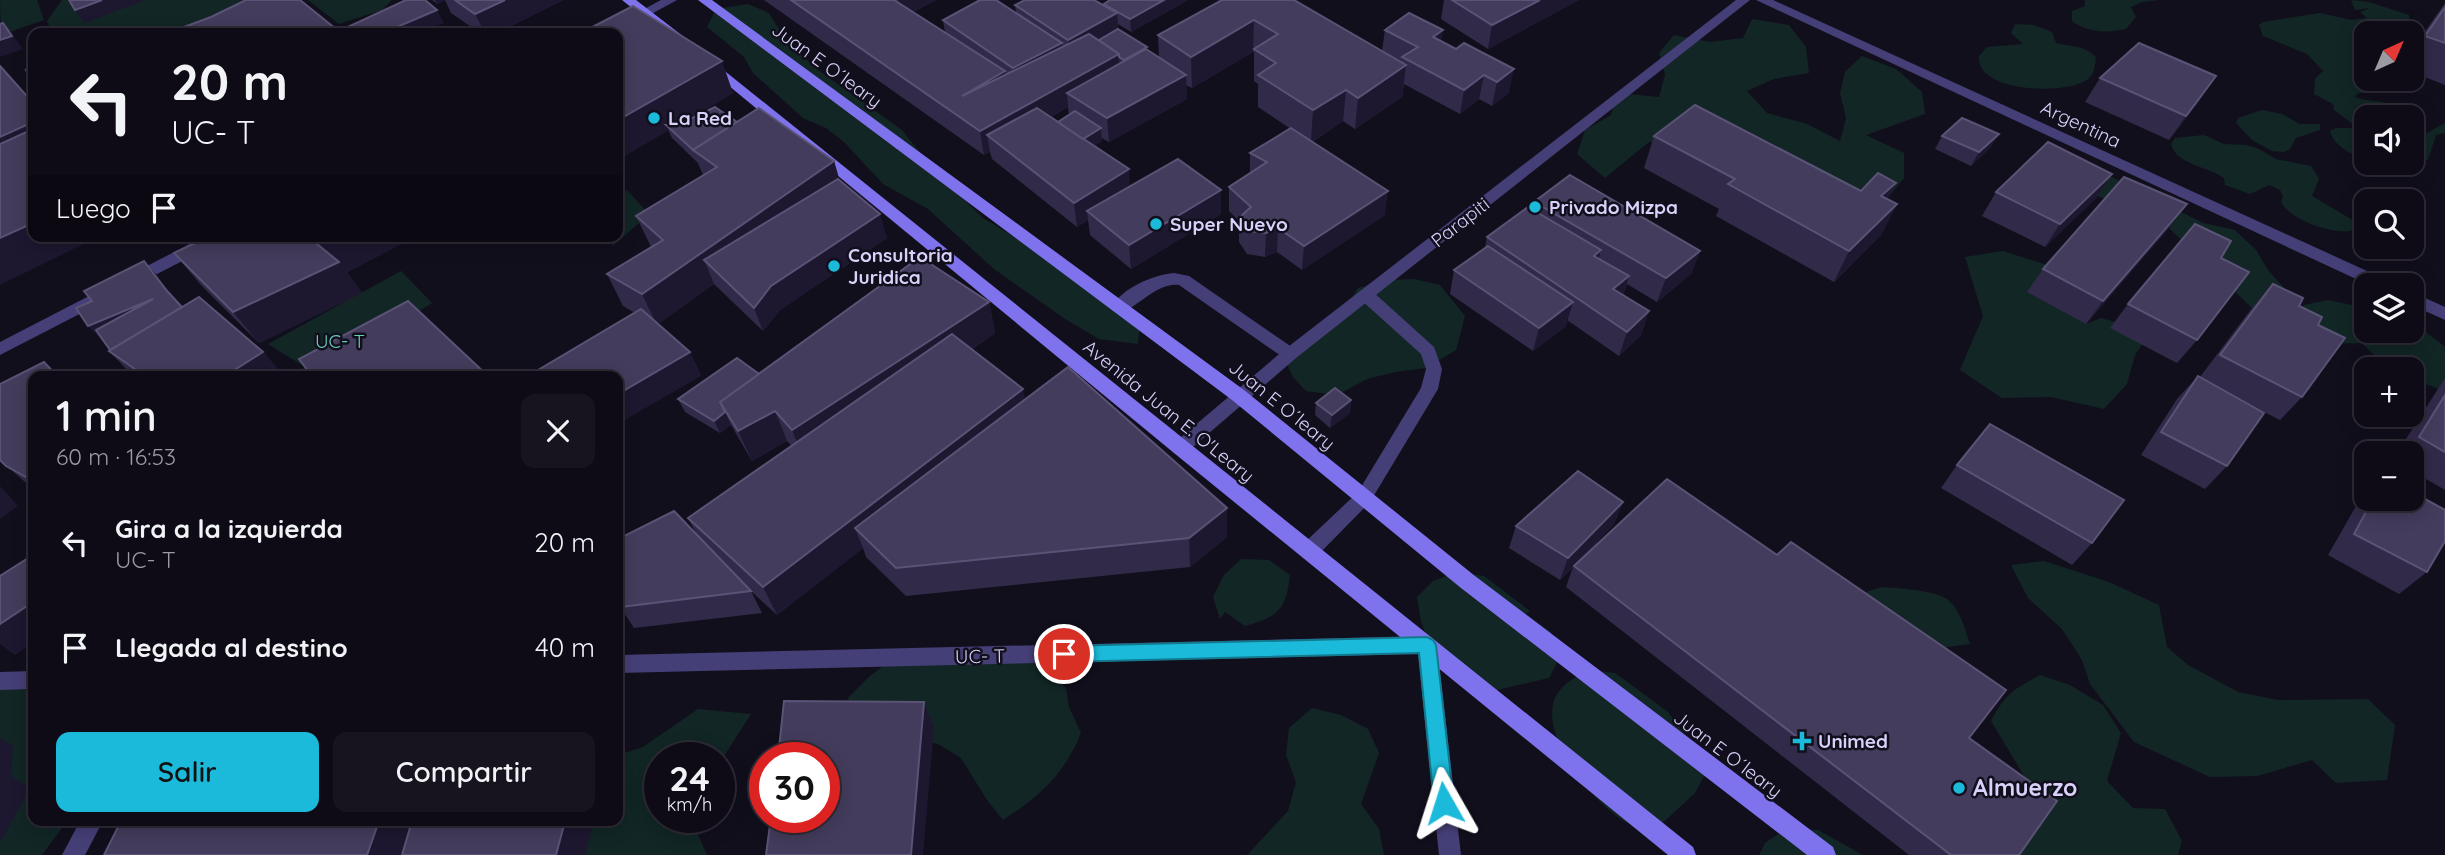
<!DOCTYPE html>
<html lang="es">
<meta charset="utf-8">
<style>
body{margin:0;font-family:Quicksand,sans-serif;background:#17141f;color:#f1f3f6;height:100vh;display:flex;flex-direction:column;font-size:26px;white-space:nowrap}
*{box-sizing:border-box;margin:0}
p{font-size:23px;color:#9b9ba1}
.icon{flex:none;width:38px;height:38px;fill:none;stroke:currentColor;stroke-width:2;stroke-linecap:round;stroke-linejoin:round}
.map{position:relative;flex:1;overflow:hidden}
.sheet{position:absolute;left:28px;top:371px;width:595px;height:455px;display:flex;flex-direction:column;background:#0e0b16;border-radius:14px;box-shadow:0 4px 18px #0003,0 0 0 2px #2e2b35}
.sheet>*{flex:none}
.top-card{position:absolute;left:28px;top:28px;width:595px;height:214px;border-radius:14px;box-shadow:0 4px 18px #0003,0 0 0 2px #2e2b35;background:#0e0b16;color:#f1f3f6;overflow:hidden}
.needle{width:46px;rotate:44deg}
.fabs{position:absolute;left:2354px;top:21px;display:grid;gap:14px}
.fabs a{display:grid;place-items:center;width:70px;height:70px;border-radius:14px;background:#0e0b16;box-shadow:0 4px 18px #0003,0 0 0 2px #2e2b35;font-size:35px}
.speed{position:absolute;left:644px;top:742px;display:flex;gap:14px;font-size:35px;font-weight:700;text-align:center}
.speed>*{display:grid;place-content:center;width:91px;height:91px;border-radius:50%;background:#0e0b16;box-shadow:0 4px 18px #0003,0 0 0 2px #2e2b35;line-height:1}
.speed small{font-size:18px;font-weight:400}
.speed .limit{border:10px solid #d22;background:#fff;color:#111}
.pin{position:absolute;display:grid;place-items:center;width:60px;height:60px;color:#fff;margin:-30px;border:4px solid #fff;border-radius:50%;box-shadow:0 2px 7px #0007}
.me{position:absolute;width:77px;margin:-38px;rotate:354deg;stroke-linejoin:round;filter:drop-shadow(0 0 5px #0008)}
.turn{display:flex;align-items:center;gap:24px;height:147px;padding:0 28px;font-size:32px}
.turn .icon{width:91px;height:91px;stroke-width:2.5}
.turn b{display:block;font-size:49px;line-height:60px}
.then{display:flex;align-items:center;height:66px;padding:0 28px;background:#0003;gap:14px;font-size:26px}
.round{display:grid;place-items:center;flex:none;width:74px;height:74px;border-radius:14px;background:#17141f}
.headline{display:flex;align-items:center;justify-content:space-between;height:119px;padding:0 28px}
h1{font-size:42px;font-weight:600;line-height:52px}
.primary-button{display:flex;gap:14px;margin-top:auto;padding:14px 28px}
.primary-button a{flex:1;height:80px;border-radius:14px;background:#1cbada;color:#111;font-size:28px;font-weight:600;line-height:80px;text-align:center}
.primary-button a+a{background:#17141f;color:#f1f3f6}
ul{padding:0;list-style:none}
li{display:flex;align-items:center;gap:21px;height:105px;padding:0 28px}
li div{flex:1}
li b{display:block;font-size:26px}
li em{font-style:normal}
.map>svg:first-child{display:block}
</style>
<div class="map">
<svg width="2445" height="855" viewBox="0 0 2445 855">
<rect width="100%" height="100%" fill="#120f1d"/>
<g fill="#122626">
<polygon points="0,0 37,0 44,20 1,35"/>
<polygon points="62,0 298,0 250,21 193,33 106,33 105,31 52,33 47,21"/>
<polygon points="308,0 392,0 382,10 339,24"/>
<path d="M2085 0H2160L2142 2 2131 7 2136 17 2126 29C2107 33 2088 33 2072 21V11L2085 6Z"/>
<path d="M2351 0 2369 2 2409 15 2410 24 2407 33H2366V79H2384L2388 93H2358L2355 97C2368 102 2380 99 2393 106L2378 117H2366V160C2352 154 2334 147 2330 131L2336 128H2358L2334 110 2333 104 2314 94 2315 79 2323 71 2307 54 2263 36 2259 25 2263 22 2320 13 2351 20 2367 18 2360 12 2370 8 2355 10Z"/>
<polygon points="748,4 769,13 787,42 818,70 902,130 934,170 983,218 1107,292 1140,322 1138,344 1099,339 1065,319 994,269 928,209 883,184 844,142 826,128 803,118 753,73 744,57 707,27 716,9"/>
<polygon points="1752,19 1789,25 1806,47 1809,73 1774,79 1747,91 1767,113 1807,124 1840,141 1846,118 1840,93 1845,72 1862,56 1896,69 1922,92 1925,114 1866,135 1904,153 1904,178 1886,200 1684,137 1649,142 1605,178 1577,154 1585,130 1611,115 1618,93 1659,97 1665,75 1659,53 1674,35 1710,42 1743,38"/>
<path d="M2015 24 2034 25 2052 32 2056 43C2071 47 2084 45 2096 57 2095 64 2095 72 2090 77 2074 96 1975 94 1979 56L1987 47 2023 44 2011 33Z"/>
<polygon points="2262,110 2282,114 2300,124 2320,124 2320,130 2296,138 2290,149 2284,152 2272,151 2252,140 2236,123 2238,118"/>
<polygon points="2445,123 2445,133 2436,135 2428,160 2412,157 2412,128 2425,134"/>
<path d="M2204 135 2224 144 2246 145 2257 148 2276 159 2311 166 2319 179 2312 196 2351 219 2354 225 2351 231C2332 234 2290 220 2281 202L2283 196 2280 190 2269 185 2250 194 2225 185 2224 178C2209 167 2175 164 2171 144L2175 138Z"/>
<polygon points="2104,173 2203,223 2235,230 2256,250 2268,270 2285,289 2277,301 2252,308 2169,228 2058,178"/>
<polygon points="627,190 649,214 613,246 605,236 618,236 618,196"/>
<polygon points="2003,251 2047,265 2086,324 2101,318 2151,332 2135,355 2127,384 2104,409 2051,397 2002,398 1960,370 1983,316 1965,257"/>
<polygon points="401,271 432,303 413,315 343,376 292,376 305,367 268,344"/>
<polygon points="1414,279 1440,285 1465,316 1456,350 1426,368 1395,372 1367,379 1337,395 1306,391 1293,377 1284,358 1341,314 1358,288 1385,280"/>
<path d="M2328 300 2366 308V331H2412V321L2445 347V391L2412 379V369C2389 369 2377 359 2362 343L2326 344 2295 307Z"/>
<path d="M1241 559 1269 560 1290 575C1286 610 1278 617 1245 626L1225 612 1220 619 1213 597 1224 575Z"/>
<polygon points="2044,561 2109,582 2159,605 2167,647 2188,665 2238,692 2278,700 2368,699 2395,725 2387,780 2336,783 2312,760 2257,776 2210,777 2134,742 2090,684 2082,660 2062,629 2028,598 2011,565"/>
<polygon points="1457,572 1484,576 1530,611 1526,614 1551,632 1560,657 1549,678 1497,690 1469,681 1430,644 1421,622 1417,597 1433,581"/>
<path d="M1881 587C1897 588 1934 590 1947 599 1960 609 1965 629 1970 644L1925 650 1860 594Z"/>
<path d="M896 656 1012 658 1044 665 1066 688 1069 707 1081 733C1063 776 1041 795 1003 820L987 800 961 758 938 744 856 722 848 698 870 676Z"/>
<path d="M1587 670 1615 673 1668 712 1687 737 1707 771 1695 793 1655 830C1645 827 1632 826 1624 821 1593 802 1545 743 1553 704 1557 687 1573 679 1587 670Z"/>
<path d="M2040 675 2070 685 2103 705 2121 733 2107 781 2133 808 2165 809 2182 841 2178 855H2011L2036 796 1991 721C2005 694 2014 689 2040 675Z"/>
<polygon points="0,686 33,691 33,821 67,821 42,855 0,855"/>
<polygon points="1312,708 1341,715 1368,729 1379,753 1361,804 1379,829 1384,855 1247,855 1288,811 1296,782 1286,755 1289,728"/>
<polygon points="698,709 751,714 719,764 719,758 660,758 660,817 690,817 707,855 500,855 508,821 618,821 618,755 643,747"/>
<polygon points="1786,829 1818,830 1863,855 1759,855 1765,843"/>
</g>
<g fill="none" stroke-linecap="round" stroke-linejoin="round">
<g fill="#453f77" fill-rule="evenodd">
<path d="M1174 273 1189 276 1296 350 1298 354 1296 358H1284L1179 285C1152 282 1133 317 1113 311L1111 307C1123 288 1152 275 1174 273Z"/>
<polygon points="1366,289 1372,291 1434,347 1442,369 1438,389 1370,502 1316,557 1309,559 1302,557 1300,551 1302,545 1358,492 1421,388 1426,369 1421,354 1360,299 1358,295 1360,291"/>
</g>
<g fill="#453f77" fill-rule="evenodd">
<polygon points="661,0 677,0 617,33 600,33"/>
<polygon points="1736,0 1750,0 1296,358 1186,453 1174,453 1171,448 1174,443 1284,350"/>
<polygon points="1756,0 1773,0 2389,281 2391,285 2369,285"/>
<polygon points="205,236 226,236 223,240 0,355 0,342"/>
<polygon points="2412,292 2445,307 2445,320 2412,305"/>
<polygon points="1427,636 1434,639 1437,645 1461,855 1439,855 1418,654 618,673 618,655"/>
<polygon points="33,671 33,689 0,690 0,672"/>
<polygon points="80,821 103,821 85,855 62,855"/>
</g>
<g fill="#7f73ed" fill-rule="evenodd">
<polygon points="622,0 636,0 688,40 681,44 676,43"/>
<polygon points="698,0 712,0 1244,390 1475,576 1833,847 1836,855 1807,855 1461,588 1232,400"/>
<polygon points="711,60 1693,847 1696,855 1668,855 1174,453 706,67 704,64"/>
</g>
</g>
<g fill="#322a49" fill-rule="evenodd">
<polygon points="432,0 563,0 497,33 480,33 451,13 445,0 437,4"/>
<path d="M764 0H936L913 12 945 32 943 20 1016 13 1015 5 1104 6V4L1110 0H1188L1131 32 1118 24V29L1159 58 1158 35 1222 0 1382 51 1385 30 1442 41 1456 49 1509 93 1492 106 1479 99 1460 114 1404 84 1402 97 1355 129 1343 121 1312 142 1385 215 1302 270 1277 252 1265 257 1247 254 1239 242V221L1229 211V187L1250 173V153L1291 129 1258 107V84L1254 81V52H1253L1192 88 1186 85 1187 99 1109 142 1102 138V141L1094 146 1130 187 1221 190V214L1131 269 1090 235 1088 220 1077 227 992 159 990 152 984 155ZM1068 107 1069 115 1058 122 1051 117Z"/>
<polygon points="1444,0 1579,0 1488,49 1441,19"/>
<polygon points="2445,3 2445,85 2412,72 2412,50"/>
<polygon points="618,33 733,93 678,125 737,122 834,161 839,179 887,238 780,310 763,331 714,284 658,324 690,352 701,376 635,313 623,306 607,274 651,247 636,216 703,175 698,163 672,138 668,130 618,160"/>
<polygon points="2100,78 2200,100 2169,140 2085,102"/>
<polygon points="1654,136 1861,191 1888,199 1897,204 1881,235 1834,282 1716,216 1719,209 1644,168"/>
<polygon points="1942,136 1991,147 1971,166 1935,149"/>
<polygon points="2112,174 2096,198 2045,247 1982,216 1996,192"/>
<polygon points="1534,202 1700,251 1691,274 1657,302 1627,284 1623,295 1649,311 1641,335 1619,356 1567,320 1566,326 1533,351 1450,294 1454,270 1485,248 1487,237 1532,209"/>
<polygon points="2169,228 2086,324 2027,292 2043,269"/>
<polygon points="210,236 406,236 409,240 347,272 362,293 259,343 201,285 174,253"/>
<polygon points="2221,258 2197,340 2177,363 2110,328 2128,304"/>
<polygon points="144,261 182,307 263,352 283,375 281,376 134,376 131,374 109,351 110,350 102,339 101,339 92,301"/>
<polygon points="2272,284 2299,306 2318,325 2302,397 2280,420 2248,404 2227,466 2205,489 2141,455 2177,399 2198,376 2200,377 2252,308"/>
<polygon points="989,302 995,333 972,349 1025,399 1227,508 1227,537 1190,567 906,596 866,557 863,548 777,615 751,591 762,613 634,628 620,607 697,535 688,518 792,446 787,441 752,461 731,425 720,433 685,412 678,399"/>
<polygon points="44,362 59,376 33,376 33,489 0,460 0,384"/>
<polygon points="2445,378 2445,490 2412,471 2412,453 2397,453"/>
<polygon points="1351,400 1350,413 1330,428 1315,415 1316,403"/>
<polygon points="1957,465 2092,543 2072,565 1941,488"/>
<polygon points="2366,495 2366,499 2412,499 2427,572 2399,594 2328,555 2359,501"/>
<polygon points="1623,502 1614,524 1580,560 1969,738 2019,855 1909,855 1566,587 1573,567 1560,580 1509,548 1516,526"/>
</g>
<g fill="#1d1730">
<polygon points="102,0 145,0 85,23 75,10"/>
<polygon points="435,0 445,0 437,4"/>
<polygon points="505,0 563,0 497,33 485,33 475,14"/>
<polygon points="898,0 936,0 902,17"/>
<polygon points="1164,0 1188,0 1131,32 1130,19"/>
<polygon points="1540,0 1579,0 1488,49 1492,25"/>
<polygon points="437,10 444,23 420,33 383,33"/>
<polygon points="1117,13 1119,37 1071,63 1068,40"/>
<polygon points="1254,20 1253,52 1192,88 1191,57"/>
<polygon points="3,23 23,49 0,57 0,40"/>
<polygon points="1443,30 1440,54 1433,37"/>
<polygon points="1062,43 1065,66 1017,92 1013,68"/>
<polygon points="1147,47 1147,60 1125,73 1124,60"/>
<polygon points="1119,54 1120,78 1067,93 1068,107 1001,146 987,135 990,152 984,155 980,131"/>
<polygon points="722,61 733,93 671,129 666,125 669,130 618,160 618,120"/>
<polygon points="1406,65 1402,97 1355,129 1358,98"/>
<polygon points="1514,69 1509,93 1492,106 1497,82"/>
<polygon points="1005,71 1009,95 962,96"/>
<polygon points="1186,75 1187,99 1109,142 1107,118"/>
<polygon points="1484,75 1479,99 1460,114 1464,90"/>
<polygon points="2216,76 2200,100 2169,140 2186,116"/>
<polygon points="1346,90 1343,121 1311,142 1313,110"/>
<polygon points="33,122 33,166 0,163 0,137"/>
<polygon points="1101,128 1102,141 1081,154 1080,141"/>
<polygon points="1999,134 1991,147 1971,166 1979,152"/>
<polygon points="834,161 843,192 704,260 714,284 657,325 642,294"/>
<polygon points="1129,169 1130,193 1087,211 1088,220 1077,227 1074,203"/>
<polygon points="2112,174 2096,198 2045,247 2060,224"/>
<polygon points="1896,183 1880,215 1881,196"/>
<polygon points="1221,190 1221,214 1131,269 1129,245"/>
<polygon points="1388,191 1385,215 1302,270 1304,246"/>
<polygon points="1897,204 1881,235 1834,282 1849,251"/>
<polygon points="2187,204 2169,228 2086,324 2103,301"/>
<polygon points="880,214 887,238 780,310 763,331 754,308 771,286"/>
<polygon points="33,223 33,236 100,236 0,285 0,238"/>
<polygon points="1278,228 1277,252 1265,257 1266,233"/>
<polygon points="333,236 406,236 409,240 347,272 362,293 259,343 233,312 317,244"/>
<polygon points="478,236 487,236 480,240"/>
<polygon points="1601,250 1594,274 1594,256"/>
<polygon points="1700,251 1691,274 1657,302 1666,278"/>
<polygon points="144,261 156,274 178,304 167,291"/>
<polygon points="1629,276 1622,299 1613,289"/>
<polygon points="153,299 165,312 101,339 88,326"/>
<polygon points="989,302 995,333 804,460 792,430"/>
<polygon points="1573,302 1566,326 1533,351 1539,328"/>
<polygon points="1649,311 1641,335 1619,356 1627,332"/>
<polygon points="263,352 283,375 281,376 225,376"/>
<polygon points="690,352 701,376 618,424 618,394"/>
<polygon points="1023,389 1029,420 855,528 863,548 777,615 763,587"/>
<polygon points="1351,400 1350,413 1330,428 1332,415"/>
<polygon points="775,411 787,441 752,461 738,431"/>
<polygon points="725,412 731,425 720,433 714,421"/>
<polygon points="0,486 18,506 0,519"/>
<polygon points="1623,502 1614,524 1560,580 1568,558"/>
<polygon points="1227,508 1227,537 1190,567 1189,538"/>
<polygon points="33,602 33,642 15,655 0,644 0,624"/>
<polygon points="924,702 934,728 923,855 911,855"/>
<polygon points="0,738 13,746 11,776 30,788 0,843"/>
<polygon points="379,821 417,821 405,855 367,855"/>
<polygon points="565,821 594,821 585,855 556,855"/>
</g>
<g fill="#433c5c" stroke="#5b5375" stroke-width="2">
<polygon points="69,0 102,0 75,10"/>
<polygon points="246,0 300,0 341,33 168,33 211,17"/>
<polygon points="406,0 425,0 437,10 383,33 341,33 339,31"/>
<polygon points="455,0 505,0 475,14"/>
<polygon points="791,0 894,0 1005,71 962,96 1089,34 1119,54 980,131"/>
<polygon points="980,0 996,0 1062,43 1013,68 943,20"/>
<polygon points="1025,0 1094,0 1117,13 1068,40 1015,5"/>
<polygon points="1110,0 1164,0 1130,19 1104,4"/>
<polygon points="1222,0 1294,0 1406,65 1358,98 1346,90 1313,110 1258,75 1276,63 1254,49 1278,34 1254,20 1191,57 1158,35"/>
<polygon points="1452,0 1540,0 1492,25"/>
<polygon points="633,6 722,61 618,120 618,33 581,33"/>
<polygon points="2445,7 2445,43 2425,36"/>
<polygon points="1409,13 1443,30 1433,37 1456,49 1464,43 1514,69 1497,82 1484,75 1464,90 1402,57 1418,47 1385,30"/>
<polygon points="3,23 12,36 0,40 0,24"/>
<polygon points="1118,29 1147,47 1124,60 1119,57 1119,54 1099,40"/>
<polygon points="2139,43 2216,76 2186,116 2100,78"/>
<polygon points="1146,49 1186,75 1107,118 1067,93"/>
<polygon points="0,66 33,103 33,122 0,137"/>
<polygon points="33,66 33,83 26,70"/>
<polygon points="1695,105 1861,191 1878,173 1896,183 1881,196 1897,204 1849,251 1728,184 1735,179 1654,136"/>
<polygon points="715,107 737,122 693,150 666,125 676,126"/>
<polygon points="759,108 834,161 642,294 607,274 663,240 636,216 717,167 693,150"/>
<polygon points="1037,108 1129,169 1074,203 987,135"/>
<polygon points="1075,111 1101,128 1083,139 1058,122"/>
<polygon points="1962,118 1999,134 1979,152 1942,136"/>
<polygon points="1291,128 1388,191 1304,246 1278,228 1266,233 1248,231 1239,218 1251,207 1229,187 1267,162 1250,153"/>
<polygon points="33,129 33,223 0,238 0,144"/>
<polygon points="2048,142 2112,174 2060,224 1996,192"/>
<polygon points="1178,159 1221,190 1129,245 1087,211"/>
<polygon points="1570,175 1700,251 1666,278 1534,202"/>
<polygon points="2124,177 2187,204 2103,301 2043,269"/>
<polygon points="838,179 880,214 771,286 754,308 704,260"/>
<polygon points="1528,207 1601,250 1594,256 1629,276 1613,289 1649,311 1627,332 1487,237"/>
<polygon points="2195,224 2231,241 2221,258 2249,272 2197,340 2128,304"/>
<polygon points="210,236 333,236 317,244 339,262 233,312 174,253"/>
<polygon points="1488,246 1573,302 1539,328 1454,270"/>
<polygon points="920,257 989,302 792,430 775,411 738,431 720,402"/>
<polygon points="144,261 167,291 182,307 110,350 96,330 153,299 88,326 76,308 92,301 84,291"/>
<polygon points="2273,284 2303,298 2299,306 2322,317 2318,325 2345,338 2302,397 2220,355"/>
<polygon points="199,297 263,352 225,376 145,376 109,351"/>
<polygon points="408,301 488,376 312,376 299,359"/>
<polygon points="641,309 690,352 618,394 618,376 528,376"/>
<polygon points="952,334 1023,389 763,587 688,518"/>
<polygon points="737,358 759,374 720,402 725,412 714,421 678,399"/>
<polygon points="44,362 57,376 33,376 33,481 6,466 0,460 0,384"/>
<polygon points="1068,367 1227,508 1189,538 896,568 855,528"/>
<polygon points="2198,376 2264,413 2227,466 2161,432"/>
<polygon points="1335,388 1351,400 1332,415 1316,403"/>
<polygon points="2445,395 2445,452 2419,437"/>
<polygon points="1990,424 2124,500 2092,543 1957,465"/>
<polygon points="1578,471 1623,502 1568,558 1516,526"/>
<polygon points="1667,479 1777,555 1791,542 2006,690 1969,738 2057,801 2019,855 1951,855 1574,566"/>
<polygon points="2412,492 2445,510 2445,541 2427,572 2354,534 2373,499 2412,499"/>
<polygon points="674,511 751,591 620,607 618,539"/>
<polygon points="33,555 33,602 0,624 0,576"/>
<polygon points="784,701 924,702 911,855 766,855 771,817 824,817 824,758 778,758"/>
<polygon points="121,821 379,821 367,855 104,855"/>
<polygon points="412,821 565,821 556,855 402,855"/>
</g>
<polygon fill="#1cbada" stroke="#12798e" stroke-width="2" points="1427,637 1433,640 1436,645 1454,803 1451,809 1444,812 1437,809 1434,803 1419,653 1064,662 1058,659 1055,654 1058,648 1064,646"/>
<g fill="#1cbada" stroke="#120f1d" stroke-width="2.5">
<circle cx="654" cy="118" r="7"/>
<circle cx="1535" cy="207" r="7"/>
<circle cx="1156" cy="224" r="7"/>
<circle cx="834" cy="266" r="7"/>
<path d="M1798.5 730.5h7v7h7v7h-7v7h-7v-7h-7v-7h7z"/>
<circle cx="1959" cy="788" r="7"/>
</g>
<g text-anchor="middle" stroke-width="5" stroke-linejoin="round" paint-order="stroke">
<g font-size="19" fill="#d8d1f9" stroke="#120f1d">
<text transform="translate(827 65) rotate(36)" y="7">Juan E O´leary</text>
<text transform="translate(2081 124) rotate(25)" y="7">Argentina</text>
<text transform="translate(1460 222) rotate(-38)" y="7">Parapiti</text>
<text transform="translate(1282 405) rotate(39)" y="7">Juan E O´leary</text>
<text transform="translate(1169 411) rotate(39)" y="7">Avenida Juan E. O'Leary</text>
<text transform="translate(980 656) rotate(-1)" y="7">UC- T</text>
<text transform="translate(1728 754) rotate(37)" y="7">Juan E O´leary</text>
</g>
<g font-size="19" font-weight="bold" fill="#d8d1f9" stroke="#120f1d" text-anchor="start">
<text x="668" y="125">La Red</text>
<text x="1549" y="214">Privado Mizpa</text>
<text x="1170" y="231">Super Nuevo</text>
<text x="848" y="262">Consultoria<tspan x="848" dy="22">Juridica</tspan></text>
<text x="1818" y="748">Unimed</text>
</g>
<g font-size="19" fill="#66cfbc" stroke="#120f1d">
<text x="340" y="348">UC- T</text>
</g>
<g font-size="23" font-weight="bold" fill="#d8d1f9" stroke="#120f1d" text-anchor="start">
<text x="1973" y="796">Almuerzo</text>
</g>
</g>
</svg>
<div class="fabs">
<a><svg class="needle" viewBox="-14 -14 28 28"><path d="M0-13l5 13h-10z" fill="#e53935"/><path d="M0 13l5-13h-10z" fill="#9b9ba1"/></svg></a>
<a><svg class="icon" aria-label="sound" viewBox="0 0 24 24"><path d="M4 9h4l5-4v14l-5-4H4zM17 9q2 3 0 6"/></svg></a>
<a><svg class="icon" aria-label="search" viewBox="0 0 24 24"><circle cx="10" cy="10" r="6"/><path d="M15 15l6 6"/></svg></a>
<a><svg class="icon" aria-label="layers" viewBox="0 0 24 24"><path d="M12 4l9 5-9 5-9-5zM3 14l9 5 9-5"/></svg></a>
<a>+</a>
<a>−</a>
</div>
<div class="speed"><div>24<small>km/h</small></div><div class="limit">30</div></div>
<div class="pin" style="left:1064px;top:654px;background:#d93025"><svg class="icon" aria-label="arrive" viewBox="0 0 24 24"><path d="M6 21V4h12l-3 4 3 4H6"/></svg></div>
<svg class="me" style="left:1444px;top:803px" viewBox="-20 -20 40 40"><path d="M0-17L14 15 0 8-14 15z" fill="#1cbada" stroke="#fff" stroke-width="4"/></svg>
<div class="top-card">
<div class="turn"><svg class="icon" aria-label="left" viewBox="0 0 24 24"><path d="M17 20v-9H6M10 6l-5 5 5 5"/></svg><div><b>20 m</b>UC- T</div></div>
<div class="then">Luego<svg class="icon" aria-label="arrive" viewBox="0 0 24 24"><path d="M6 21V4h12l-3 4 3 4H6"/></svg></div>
</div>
<section class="sheet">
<div class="headline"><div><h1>1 min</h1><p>60 m · 16:53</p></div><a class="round"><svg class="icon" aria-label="close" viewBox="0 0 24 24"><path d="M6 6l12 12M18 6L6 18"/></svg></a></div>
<ul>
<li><svg class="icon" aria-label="left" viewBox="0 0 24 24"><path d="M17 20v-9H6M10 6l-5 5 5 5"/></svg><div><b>Gira a la izquierda</b><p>UC- T</p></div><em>20 m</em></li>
<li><svg class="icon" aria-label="arrive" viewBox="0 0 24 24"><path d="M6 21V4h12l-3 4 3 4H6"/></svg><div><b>Llegada al destino</b></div><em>40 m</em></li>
</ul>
<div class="primary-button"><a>Salir</a><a>Compartir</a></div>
</section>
</div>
